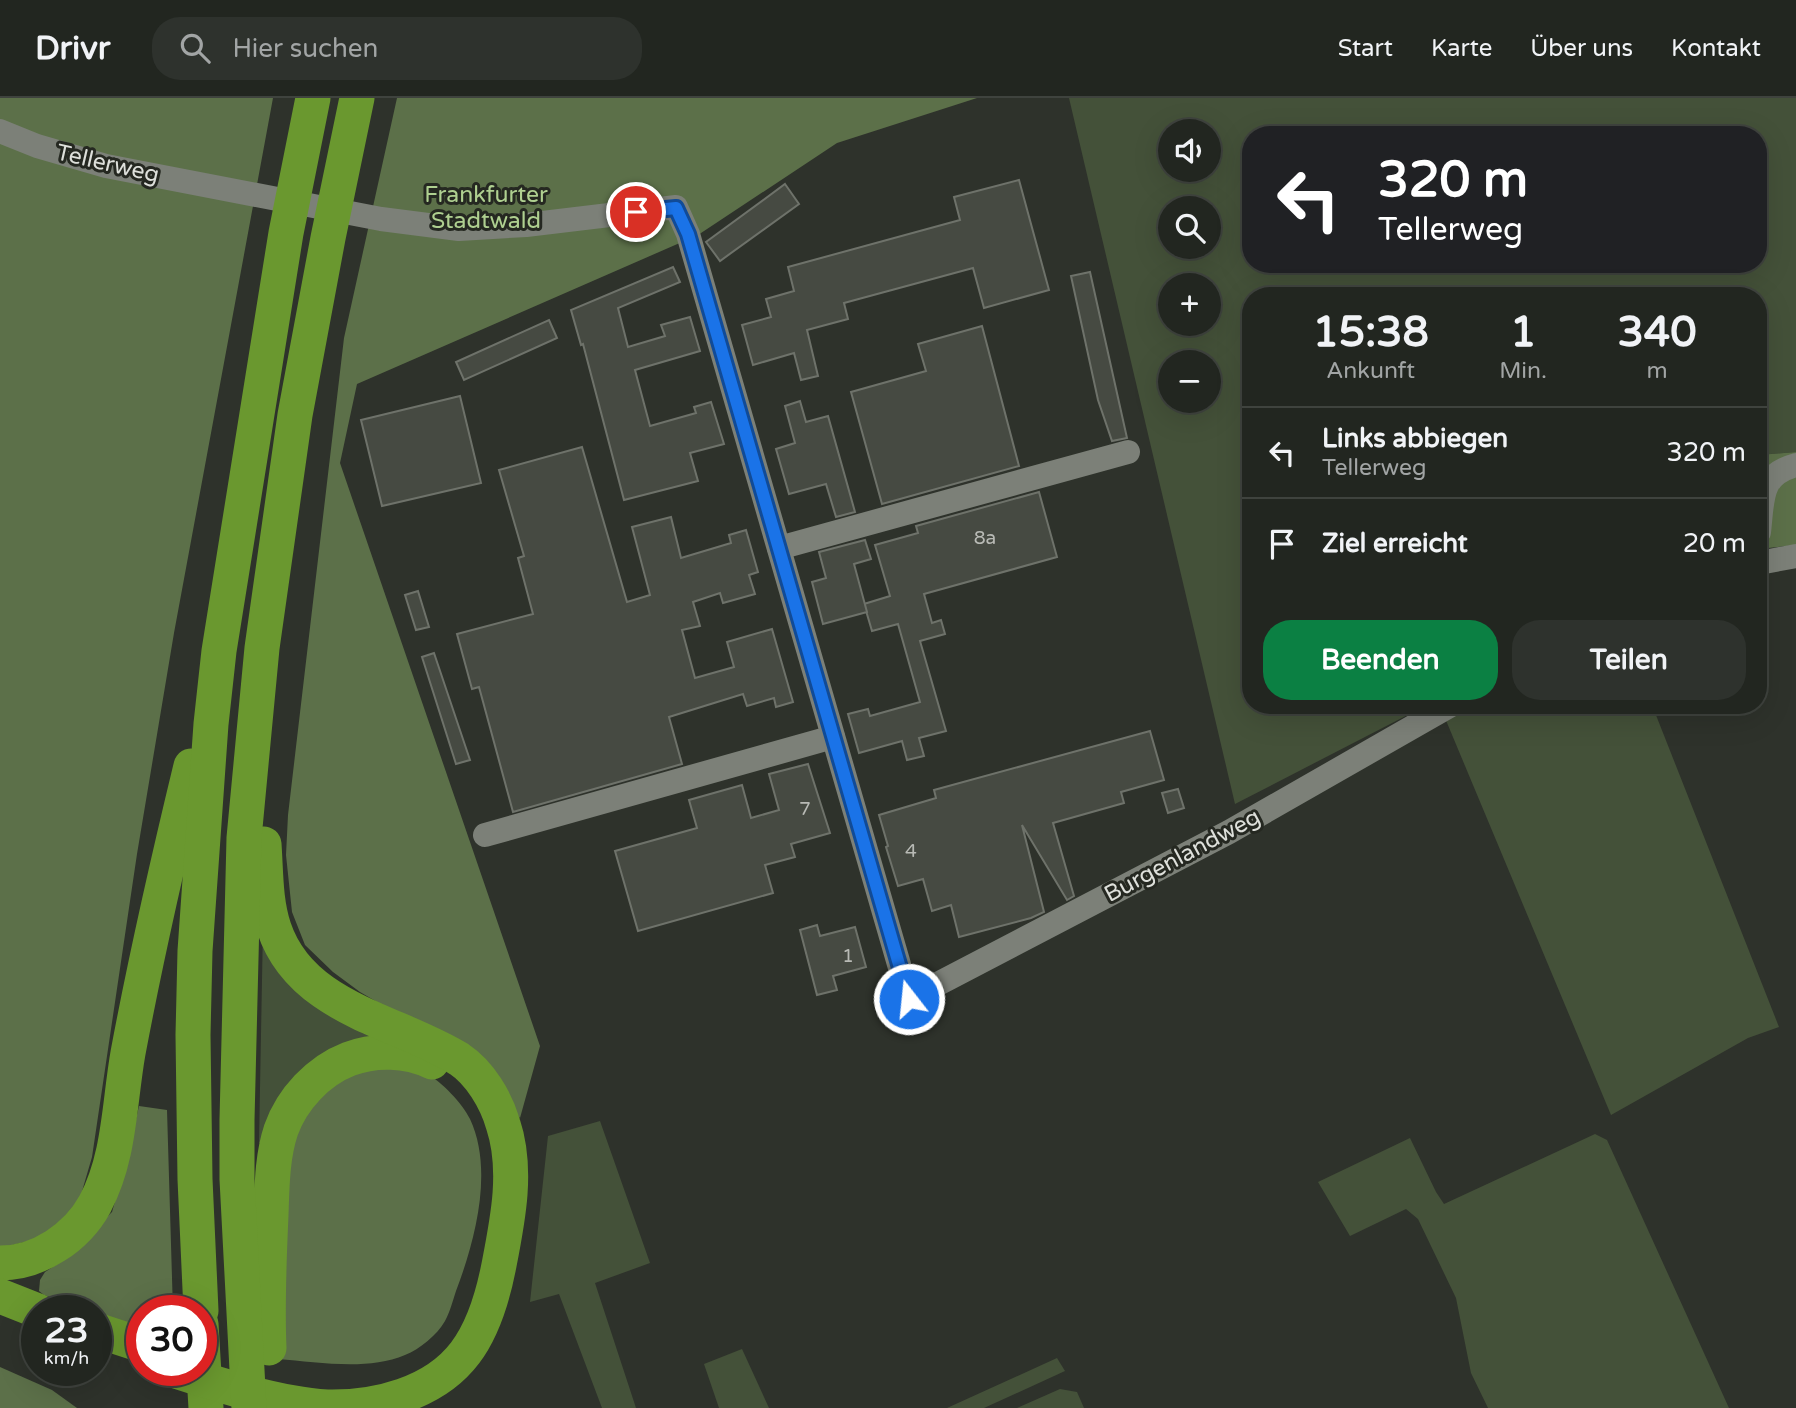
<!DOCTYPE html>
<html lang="de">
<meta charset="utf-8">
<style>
body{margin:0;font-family:"Varela Round",sans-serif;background:#2e322d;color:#f1f3f6;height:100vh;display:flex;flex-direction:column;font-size:26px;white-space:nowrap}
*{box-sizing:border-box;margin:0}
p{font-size:23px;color:#a2a5a5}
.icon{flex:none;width:38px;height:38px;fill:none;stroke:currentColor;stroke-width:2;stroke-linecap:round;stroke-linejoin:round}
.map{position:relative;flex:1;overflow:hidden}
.drawer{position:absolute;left:1242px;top:189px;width:525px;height:427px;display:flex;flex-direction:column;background:#222620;border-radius:28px;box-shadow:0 7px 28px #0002,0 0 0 2px #3f433e}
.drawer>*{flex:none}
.top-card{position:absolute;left:1242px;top:28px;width:525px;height:147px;border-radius:28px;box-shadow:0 7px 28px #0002,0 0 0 2px #3f433e;background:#202124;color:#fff;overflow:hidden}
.controls{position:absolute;left:1158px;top:21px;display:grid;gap:14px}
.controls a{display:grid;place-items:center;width:63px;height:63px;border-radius:50%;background:#222620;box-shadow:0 7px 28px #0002,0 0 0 2px #3f433e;font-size:35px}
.speed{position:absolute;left:21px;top:1197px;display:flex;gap:14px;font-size:35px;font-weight:700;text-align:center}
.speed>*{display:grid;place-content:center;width:91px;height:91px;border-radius:50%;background:#222620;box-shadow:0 7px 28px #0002,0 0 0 2px #3f433e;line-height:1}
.speed small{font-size:18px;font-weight:400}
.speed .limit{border:10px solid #d22;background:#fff;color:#111}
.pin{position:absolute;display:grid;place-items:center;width:60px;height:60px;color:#fff;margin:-30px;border:4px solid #fff;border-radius:50%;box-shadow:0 2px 7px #0007}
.me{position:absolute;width:77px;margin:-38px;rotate:344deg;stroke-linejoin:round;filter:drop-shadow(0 0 5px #0008)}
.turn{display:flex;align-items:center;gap:24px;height:147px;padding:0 21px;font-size:32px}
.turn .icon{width:91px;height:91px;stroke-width:2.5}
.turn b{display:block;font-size:49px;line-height:60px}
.eta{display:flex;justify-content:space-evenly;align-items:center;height:119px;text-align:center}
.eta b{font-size:42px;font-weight:700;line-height:49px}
.button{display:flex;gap:14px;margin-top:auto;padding:14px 21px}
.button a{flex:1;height:80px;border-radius:28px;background:#0b8043;color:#fff;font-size:28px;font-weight:700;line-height:80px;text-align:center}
.button a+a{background:#2e322d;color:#f1f3f6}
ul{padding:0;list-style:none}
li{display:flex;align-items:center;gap:21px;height:91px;padding:0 21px;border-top:2px solid #3f433e}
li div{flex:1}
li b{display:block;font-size:26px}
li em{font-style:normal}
header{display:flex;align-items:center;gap:42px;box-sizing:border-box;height:98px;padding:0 35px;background:#222620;border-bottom:2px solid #3f433e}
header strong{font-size:33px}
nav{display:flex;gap:38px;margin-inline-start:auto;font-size:24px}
.search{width:490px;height:63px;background:#2e322d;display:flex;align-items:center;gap:18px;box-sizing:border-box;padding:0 24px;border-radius:28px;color:#a2a5a5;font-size:26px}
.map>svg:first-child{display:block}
</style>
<header>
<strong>Drivr</strong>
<div class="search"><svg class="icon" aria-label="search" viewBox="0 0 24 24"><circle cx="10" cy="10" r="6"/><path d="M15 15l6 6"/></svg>Hier suchen</div>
<nav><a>Start</a><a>Karte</a><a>Über uns</a><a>Kontakt</a></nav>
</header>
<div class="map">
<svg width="1796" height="1310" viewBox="0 0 1796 1310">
<rect width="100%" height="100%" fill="#2e322b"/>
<g fill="#445139" fill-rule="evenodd">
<path d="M1069 0H1796V354L1759 357V198H1251V607H1427L1235 706ZM1171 33H1209V72H1171ZM1251 37H1759V166H1251ZM1171 110H1209V149H1171ZM1171 187H1209V226H1171ZM1171 264H1209V303H1171Z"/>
<polygon points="1472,607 1652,607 1779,929 1748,940 1611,1017 1445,620"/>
<polygon points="263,828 387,936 263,1045 259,1045"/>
<polygon points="600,1023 650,1165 595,1185 636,1310 602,1310 559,1196 530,1204 548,1038"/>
<polygon points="1595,1036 1607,1042 1729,1310 1488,1310 1471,1275 1456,1200 1418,1121 1406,1111 1350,1138 1318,1084 1410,1040 1436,1094 1444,1106"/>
<polygon points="742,1251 769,1310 719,1310 704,1266"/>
<polygon points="1057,1260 1065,1273 984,1310 947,1310"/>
<polygon points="1060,1291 1077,1294 1084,1310 1017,1310"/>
</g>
<g fill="#5c7049">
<polygon points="0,0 273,0 174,535 137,756 92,1059 78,1107 49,1138 0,1150"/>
<polygon points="397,0 977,0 837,45 698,137 357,286 340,365 540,948 520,1020 470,958 360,894 333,874 305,847 292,814 286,757 288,717 344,240"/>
<polygon points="1796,354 1796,447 1759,451 1759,357"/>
<path d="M391 964C402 968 416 970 426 975 442 984 462 1005 470 1021 494 1072 475 1143 456 1193 453 1202 450 1214 445 1223 437 1237 420 1251 405 1257 367 1273 318 1264 278 1261L283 1053 329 980Z"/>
<polygon points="139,1008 167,1012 173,1213 142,1213 142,1228 125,1225 96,1215 96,1213 89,1213 44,1197 39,1193 40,1182 45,1174 62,1163 112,1114 127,1062"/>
<polygon points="0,1269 52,1292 77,1310 0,1310"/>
</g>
<g fill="#464a42" stroke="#6e726a" stroke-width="2">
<polygon points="1019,82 1049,192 984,210 973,170 844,205 848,221 807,232 818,278 801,282 794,255 753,267 742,227 771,219 766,201 794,193 788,169 960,122 954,99"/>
<polygon points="785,86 799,106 720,163 706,144"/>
<polygon points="673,169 680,184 618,210 628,249 665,238 661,227 690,219 700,253 635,272 650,328 696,315 694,309 711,304 724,346 690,355 698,383 624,402 583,246 581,247 571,212"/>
<polygon points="1090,174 1127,340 1112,343 1098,302 1071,178"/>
<polygon points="549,222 557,240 464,282 456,264"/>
<polygon points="982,228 1019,368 882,406 851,294 926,273 918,246"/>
<polygon points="460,298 481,385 382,408 361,322"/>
<polygon points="800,303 806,324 828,318 855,414 836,419 826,386 789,396 776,351 795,345 785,308"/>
<polygon points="582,349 627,504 650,497 632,429 671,419 681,460 731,445 729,437 746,432 758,474 749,477 755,496 723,505 720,495 693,504 700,528 682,532 695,580 734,569 727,544 772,531 793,604 776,609 774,600 747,608 743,596 669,619 682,666 513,714 479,589 472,591 457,536 533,516 518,460 524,458 499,372"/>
<polygon points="1039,394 1057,459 924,496 932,525 941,522 945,536 920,543 946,633 919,640 924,658 907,662 902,643 859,655 848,616 868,611 870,618 920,604 898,526 872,533 864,506 890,498 875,447 918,435 916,428"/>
<polygon points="865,442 871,461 854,466 867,514 823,526 812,484 826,480 819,454"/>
<polygon points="418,493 429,529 416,532 405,497"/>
<polygon points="434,555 470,662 456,666 422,559"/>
<polygon points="1150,633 1164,682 1121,694 1124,705 1053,725 1074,798 1067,802 1022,727 1044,814 1031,820 959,839 951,807 932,813 923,781 898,788 886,749 888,748 879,717 936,700 934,692"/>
<polygon points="808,666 830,735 791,746 795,759 765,767 773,795 638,833 615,753 697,730 689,702 742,687 751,720 779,712 769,676"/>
<polygon points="1178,691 1184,710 1168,715 1162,695"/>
<polygon points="817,827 820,838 855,829 866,869 833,878 837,892 817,897 800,832"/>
</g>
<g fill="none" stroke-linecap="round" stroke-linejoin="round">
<g stroke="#7c8078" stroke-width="24">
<polyline points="0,33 37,48 106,68 381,121 459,131 526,127 676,109 688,136 909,901 1229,734 1451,607"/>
<path d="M1759 434C1763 400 1759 377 1796 367"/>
<polyline points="779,450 1128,354"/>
<polyline points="1759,465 1796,458"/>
<polyline points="485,737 833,639"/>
</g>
<g stroke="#6a982f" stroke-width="35">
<path d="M0 1165C39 1165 77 1139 95 1106 120 1059 119 1006 128 955 146 859 168 763 191 668"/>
<polyline points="0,1198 38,1213"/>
<polyline points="201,1213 195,1081 193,937 195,853 211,626 219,553 286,135 313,0"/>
<polyline points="201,1226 206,1310"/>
<polyline points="96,1232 142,1247"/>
<path d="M269 1250C267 1206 269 1161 271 1117 272 1089 272 1059 281 1032 292 1001 318 973 349 961 375 951 407 952 432 964"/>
<path d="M173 1272C219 1287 279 1306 327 1309 376 1310 434 1296 465 1255 484 1230 493 1198 499 1167 508 1121 518 1071 503 1026 496 1002 480 975 459 961 396 922 301 911 274 830 265 803 266 774 264 746"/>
<polyline points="249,1310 237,1081 237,1022 244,740 262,550 295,317 328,140 357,0"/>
</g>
</g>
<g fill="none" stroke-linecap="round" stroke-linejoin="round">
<defs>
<polyline id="route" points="636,114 676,110 688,136 909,901"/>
</defs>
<use href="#route" stroke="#114b97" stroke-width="18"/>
<use href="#route" stroke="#1a73e8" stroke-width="12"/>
</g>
<g text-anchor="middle" stroke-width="6" stroke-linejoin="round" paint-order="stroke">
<g font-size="19" fill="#b8bab5">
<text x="985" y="446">8a</text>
<text x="805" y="717">7</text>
<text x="911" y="759">4</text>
<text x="848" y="864">1</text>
</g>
<g font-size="23" fill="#dee0db" stroke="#252821">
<text transform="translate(108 65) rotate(13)" y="8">Tellerweg</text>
<text transform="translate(1182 757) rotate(-28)" y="8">Burgenlandweg</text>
</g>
<g font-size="23" fill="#afd090" stroke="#252821">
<text x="486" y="104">Frankfurter<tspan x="486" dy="26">Stadtwald</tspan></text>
</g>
</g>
</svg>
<div class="controls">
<a><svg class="icon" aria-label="sound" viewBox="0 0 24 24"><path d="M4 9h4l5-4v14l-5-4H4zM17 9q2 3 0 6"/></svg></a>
<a><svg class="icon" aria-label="search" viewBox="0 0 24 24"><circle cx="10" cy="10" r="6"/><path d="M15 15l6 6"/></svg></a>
<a>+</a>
<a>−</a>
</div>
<div class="speed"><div>23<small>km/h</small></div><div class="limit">30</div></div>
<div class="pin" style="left:636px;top:114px;background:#d93025"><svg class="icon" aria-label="arrive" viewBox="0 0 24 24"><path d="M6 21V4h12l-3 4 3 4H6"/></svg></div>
<svg class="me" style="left:909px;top:901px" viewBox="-20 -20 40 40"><circle r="17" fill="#1a73e8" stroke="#fff" stroke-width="3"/><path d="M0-11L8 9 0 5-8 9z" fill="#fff"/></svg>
<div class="top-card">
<div class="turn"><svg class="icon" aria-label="left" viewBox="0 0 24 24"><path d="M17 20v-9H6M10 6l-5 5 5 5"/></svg><div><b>320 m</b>Tellerweg</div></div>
</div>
<section class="drawer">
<div class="eta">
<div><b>15:38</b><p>Ankunft</p></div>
<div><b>1</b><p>Min.</p></div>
<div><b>340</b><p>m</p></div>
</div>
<ul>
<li><svg class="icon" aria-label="left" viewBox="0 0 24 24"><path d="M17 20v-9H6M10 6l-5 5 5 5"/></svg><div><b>Links abbiegen</b><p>Tellerweg</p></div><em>320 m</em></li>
<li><svg class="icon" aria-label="arrive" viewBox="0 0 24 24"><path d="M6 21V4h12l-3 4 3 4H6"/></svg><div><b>Ziel erreicht</b></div><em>20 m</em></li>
</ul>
<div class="button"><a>Beenden</a><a>Teilen</a></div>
</section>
</div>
